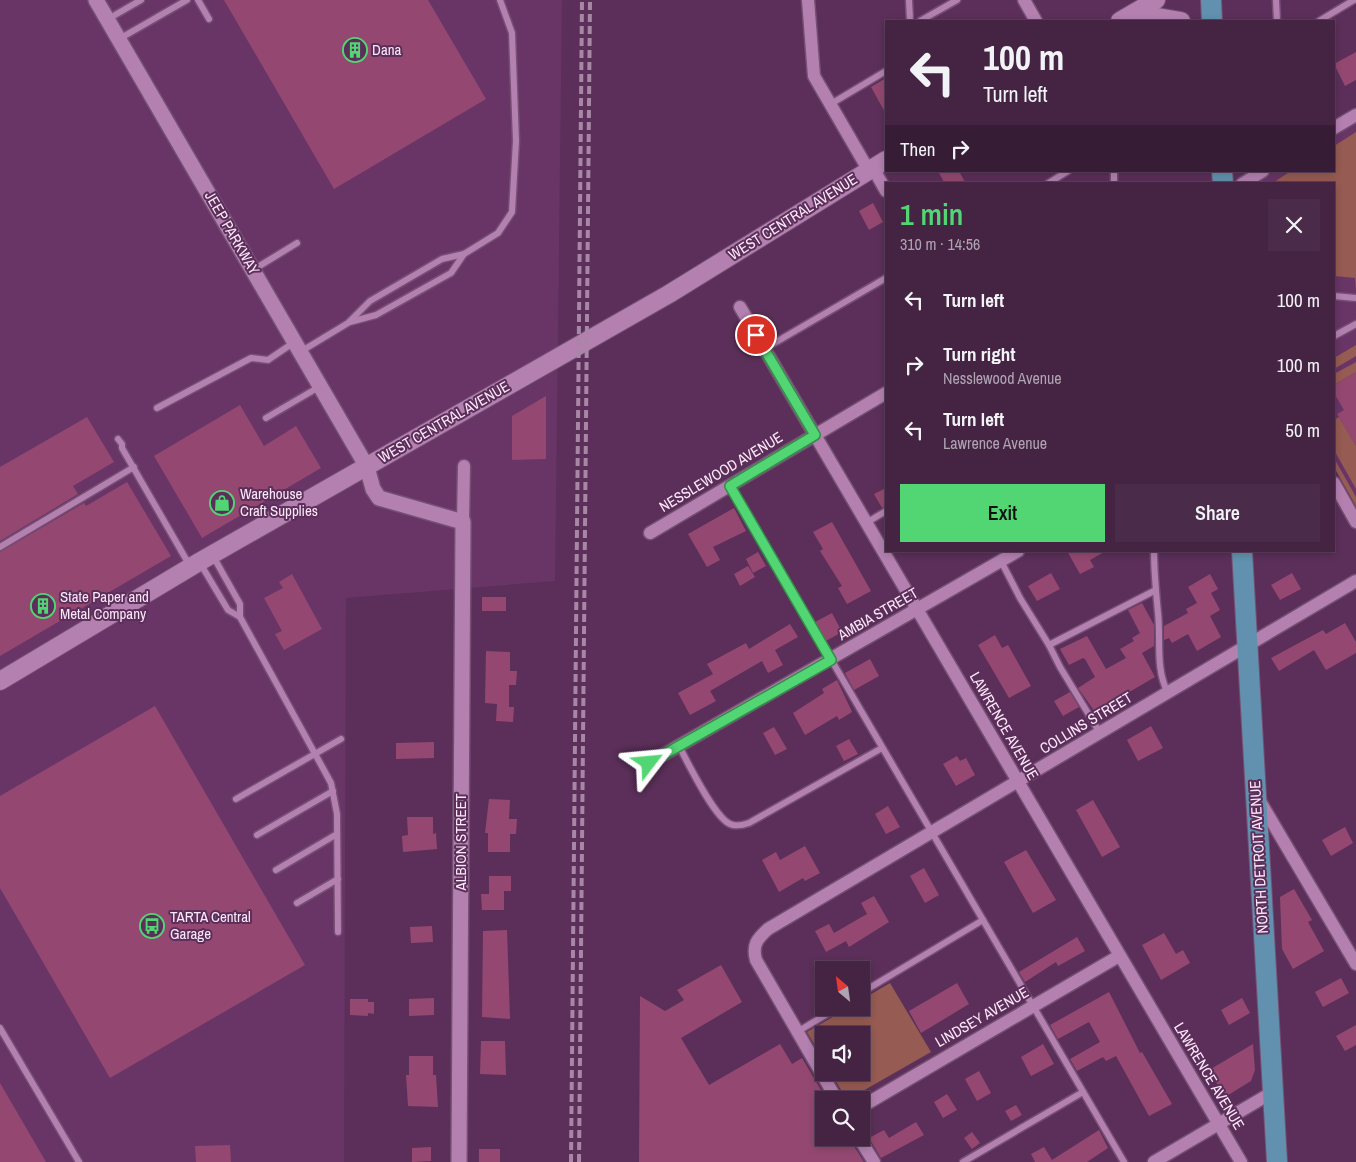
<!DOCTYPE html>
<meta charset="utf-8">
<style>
body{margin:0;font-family:"Archivo Narrow",sans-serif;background:#4b2b4a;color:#f1f3f6;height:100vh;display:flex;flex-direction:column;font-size:19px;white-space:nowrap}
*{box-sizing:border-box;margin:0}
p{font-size:16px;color:#afa4b2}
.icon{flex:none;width:28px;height:28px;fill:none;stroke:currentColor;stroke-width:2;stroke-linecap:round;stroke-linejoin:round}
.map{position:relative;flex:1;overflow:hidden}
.details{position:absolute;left:885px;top:182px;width:450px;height:370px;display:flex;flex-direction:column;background:#442343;border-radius:0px;box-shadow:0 2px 8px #0003,0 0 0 1px #5c405c}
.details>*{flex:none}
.hud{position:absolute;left:885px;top:20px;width:450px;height:152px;border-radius:0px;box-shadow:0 2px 8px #0003,0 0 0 1px #5c405c;background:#442343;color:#f1f3f6;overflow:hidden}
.needle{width:32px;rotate:331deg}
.fabs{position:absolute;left:815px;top:961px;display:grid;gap:10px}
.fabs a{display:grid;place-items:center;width:55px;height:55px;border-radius:0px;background:#442343;box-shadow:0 2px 8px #0003,0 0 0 1px #5c405c;font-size:25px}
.pin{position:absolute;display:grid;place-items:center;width:42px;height:42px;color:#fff;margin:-21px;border:2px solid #fff;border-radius:50%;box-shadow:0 1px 5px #0007}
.me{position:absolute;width:55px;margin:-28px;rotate:61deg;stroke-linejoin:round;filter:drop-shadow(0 0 4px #0008)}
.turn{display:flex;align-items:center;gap:18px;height:105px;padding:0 15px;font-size:22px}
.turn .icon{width:65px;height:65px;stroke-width:2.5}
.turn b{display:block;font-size:35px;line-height:42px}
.then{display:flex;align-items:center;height:48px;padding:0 15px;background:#0003;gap:10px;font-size:19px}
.round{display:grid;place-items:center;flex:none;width:52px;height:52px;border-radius:0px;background:#4b2b4a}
.overview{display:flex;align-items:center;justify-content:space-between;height:85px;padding:0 15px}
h1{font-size:30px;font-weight:600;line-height:38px;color:#52d673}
.primary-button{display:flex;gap:10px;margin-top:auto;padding:10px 15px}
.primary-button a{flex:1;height:58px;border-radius:0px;background:#52d673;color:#111;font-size:20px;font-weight:600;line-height:58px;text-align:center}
.primary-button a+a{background:#4b2b4a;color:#f1f3f6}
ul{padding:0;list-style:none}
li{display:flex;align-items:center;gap:15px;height:65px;padding:0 15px}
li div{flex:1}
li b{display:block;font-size:19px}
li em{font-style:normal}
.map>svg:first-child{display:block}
</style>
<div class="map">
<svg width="1356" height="1162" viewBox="0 0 1356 1162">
<rect width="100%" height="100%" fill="#5b2f59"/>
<g fill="#683566">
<polygon points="0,0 562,0 555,581 346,598 344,1162 0,1162"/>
<polygon points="1356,123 1356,506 1334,467 1334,184 1254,184 1275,171 1334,171 1334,136"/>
</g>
<g fill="#965b52">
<polygon points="1356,132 1356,290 1355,278 1334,276 1334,184 1271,184 1291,171 1334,171 1334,146"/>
<polygon points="1356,345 1356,356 1334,369 1334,358"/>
<polygon points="1356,362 1356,372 1334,385 1334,374"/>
<polygon points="1339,417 1356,446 1356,489 1334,450 1334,420"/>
<polygon points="1334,458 1356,497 1356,506 1334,467"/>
<polygon points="890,983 931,1052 847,1100 831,1073 861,1072 861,1035 824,1035 824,1061 807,1032 848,1008 861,1008 861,1000"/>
</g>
<g fill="#944871">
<polygon points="224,0 428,0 486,99 334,189"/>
<polygon points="1356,52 1356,80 1345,86 1334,64"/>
<polygon points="886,78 886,114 871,87"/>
<polygon points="938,171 959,171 966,184 945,184"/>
<polygon points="873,203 883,222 869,230 859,211"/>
<polygon points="1356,372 1356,446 1337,414 1344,410 1334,393 1334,385"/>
<polygon points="546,396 546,459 512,460 512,416"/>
<polygon points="240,405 264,446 296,426 321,468 202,538 154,456"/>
<polygon points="87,417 114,462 73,486 78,494 0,541 0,467"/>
<polygon points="127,482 171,556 0,656 0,552 84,503 86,506"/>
<polygon points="886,488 886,506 882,508 874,494"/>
<polygon points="734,508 746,531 713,547 720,560 707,567 688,534"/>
<polygon points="832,522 871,591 847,604 838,588 842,586 820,551 823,549 813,532"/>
<polygon points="1067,551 1106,551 1090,560 1094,567 1080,574"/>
<polygon points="758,552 766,566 753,573 746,559"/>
<polygon points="748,566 755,577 740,586 734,574"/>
<polygon points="1051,573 1060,589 1037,601 1028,586"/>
<polygon points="1292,573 1301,589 1280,600 1271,585"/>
<polygon points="292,574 322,629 284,650 275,634 282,631 264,598 283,588 279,582"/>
<polygon points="1210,574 1218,589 1211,593 1220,610 1210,616 1221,637 1197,651 1188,634 1172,643 1169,638 1164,640 1164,626 1188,613 1186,609 1197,603 1188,587"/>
<rect x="482" y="597" width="24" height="14"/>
<polygon points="1142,603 1154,625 1154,646 1142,653 1155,677 1095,712 1078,688 1095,677 1085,659 1083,658 1069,665 1060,649 1087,636 1106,669 1126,658 1120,649 1134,641 1132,638 1140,633 1128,610"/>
<polygon points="832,613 842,632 826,641 815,622"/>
<polygon points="1345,623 1356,642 1356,653 1326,670 1314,650 1279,671 1271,658 1323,630 1326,634"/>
<polygon points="790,624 798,637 775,650 783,665 768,673 762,661 710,691 716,701 690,715 678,693 713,674 707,664 746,643 749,649"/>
<polygon points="995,635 1002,648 1008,645 1031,686 1009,698 978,645"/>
<polygon points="486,651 510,652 510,671 517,671 516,685 509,685 509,707 514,707 513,722 496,721 497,704 485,703"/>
<polygon points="870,659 879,676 854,690 845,673"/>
<polygon points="837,680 852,712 839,720 837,716 805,735 793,713 824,693 822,689"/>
<polygon points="1070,692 1079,707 1063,716 1054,701"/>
<polygon points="155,706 305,965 110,1078 0,888 0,796"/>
<polygon points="1151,726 1163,748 1138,761 1127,740"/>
<polygon points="774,727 787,749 775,755 763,733"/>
<polygon points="849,739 858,754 844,761 836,746"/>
<polygon points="434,742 434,758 396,759 396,743"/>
<polygon points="957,756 960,761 966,758 975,775 956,786 943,764"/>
<polygon points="489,799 510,800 509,819 517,819 516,834 510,834 510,852 488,852 488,833 485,833"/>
<polygon points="1093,800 1120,847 1102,857 1076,810"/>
<polygon points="888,806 900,827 886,834 875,814"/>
<polygon points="407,817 433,817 433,834 436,833 437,849 403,852 402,836 408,835"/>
<polygon points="1345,827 1353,843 1331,856 1322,840"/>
<polygon points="805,846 820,873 805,881 803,878 779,892 762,860 776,852 780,860"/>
<polygon points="1026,850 1056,900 1033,913 1004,862"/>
<polygon points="924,868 939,895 925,903 910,876"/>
<polygon points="489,876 511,876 511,891 504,891 504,910 482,910 481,894 489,894"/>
<polygon points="1294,889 1312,920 1308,922 1324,951 1293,969 1282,949 1280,897"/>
<polygon points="874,896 889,922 849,947 846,941 826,952 815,931 829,924 834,933 867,914 861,903"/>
<polygon points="432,926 433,942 411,943 410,927"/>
<polygon points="507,930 510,1019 482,1017 483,931"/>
<polygon points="1164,933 1176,954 1183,950 1190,963 1161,980 1142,945"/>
<polygon points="1077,937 1085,951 1058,966 1056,962 1025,982 1019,972"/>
<polygon points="721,965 742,1002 681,1038 709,1085 780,1044 792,1064 802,1058 824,1095 824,1138 849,1138 864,1162 639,1162 640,996 665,1011 684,1000 677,990"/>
<polygon points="1341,978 1349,993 1323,1007 1315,992"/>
<polygon points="957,983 969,1004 921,1033 909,1011"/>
<polygon points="1109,992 1140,1053 1142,1052 1172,1104 1149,1116 1116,1056 1106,1061 1103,1057 1077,1071 1070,1059 1100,1042 1089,1022 1058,1039 1050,1025"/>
<polygon points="434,998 434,1015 409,1016 409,999"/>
<polygon points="1242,998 1250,1013 1229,1025 1221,1010"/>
<polygon points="350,999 368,999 368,1002 374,1002 374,1014 368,1013 368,1016 350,1015"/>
<polygon points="1356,1025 1356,1045 1345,1051 1336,1036"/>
<polygon points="481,1041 505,1041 506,1075 480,1074"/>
<polygon points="1043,1044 1054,1064 1031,1076 1021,1057"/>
<polygon points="1253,1044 1255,1070 1251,1081 1225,1097 1209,1070"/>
<polygon points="409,1056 433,1056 433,1075 436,1075 438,1107 408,1106 406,1075 409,1075"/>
<polygon points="979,1071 991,1093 977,1101 965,1079"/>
<polygon points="0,1083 46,1162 0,1162"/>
<polygon points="947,1094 957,1110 943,1118 934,1102"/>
<polygon points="1016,1105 1022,1115 1011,1121 1005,1111"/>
<polygon points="916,1122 924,1135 881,1158 869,1138 884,1130 889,1138"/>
<polygon points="1099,1130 1108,1148 1087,1162 1035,1162 1031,1154 1044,1147 1052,1160"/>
<polygon points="972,1132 980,1143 972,1149 964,1138"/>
<polygon points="230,1145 231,1162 196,1162 195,1146"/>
<polygon points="431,1147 431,1161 412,1162 412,1148"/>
<rect x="479" y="1149" width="21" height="13"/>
</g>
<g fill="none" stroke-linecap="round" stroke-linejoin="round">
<defs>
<g id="service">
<polyline points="198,0 209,19"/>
<polyline points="909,0 910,21"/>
<polyline points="1276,0 1277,21"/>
<polyline points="108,19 141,0"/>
<polyline points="920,21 957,0"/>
<polyline points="1319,21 1354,0"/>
<polyline points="119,39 187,0"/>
<polyline points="829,105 886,71"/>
<polyline points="1114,171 1114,184"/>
<polyline points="1047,184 1068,171"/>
<polyline points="253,270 297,243"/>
<polyline points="1334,296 1356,298"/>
<polyline points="350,322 376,315 451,273 464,254"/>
<polyline points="1334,336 1356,324"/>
<polyline points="764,349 886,278"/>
<polyline points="300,352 348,323 370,301 442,259 464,254 498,233 512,212 516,141 512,33 500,0"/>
<polyline points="157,408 251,358 268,360 293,343"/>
<polyline points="266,418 319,387"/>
<polyline points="118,439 122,444 122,448 190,566"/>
<polyline points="730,486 1124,1162"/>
<polyline points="866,523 886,511"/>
<polyline points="0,547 134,467"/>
<path d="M1154 551C1154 572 1156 592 1158 613 1161 639 1155 669 1168 693"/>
<polyline points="1001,561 1020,598 1049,645 1060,667 1100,733"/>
<polyline points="200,563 228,610 240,617 240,604 213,556"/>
<polyline points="240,617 331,783 337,814 338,932"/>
<polyline points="1049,645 1154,591"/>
<path d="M679 746C688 763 714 817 730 824 736 827 743 825 749 823L882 748"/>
<polyline points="236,799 341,739"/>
<polyline points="257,835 333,791"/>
<polyline points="276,870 337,834"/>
<polyline points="297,903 338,879"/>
<polyline points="861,993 983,920"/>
<polyline points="0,1028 79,1162"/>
<polyline points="797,1032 837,1008"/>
<polyline points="963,1162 1083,1092"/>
</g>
<g id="minor">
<polyline points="808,0 814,76 869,171"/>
<polyline points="1024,0 1036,21"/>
<polyline points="1334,128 1356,115"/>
<polyline points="873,168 886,191"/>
<polyline points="1242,184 1263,171"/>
<polyline points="740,307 1241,1162"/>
<polyline points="1334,483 1356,522"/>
<polyline points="463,522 464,466"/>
<polyline points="650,533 886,393"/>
<polyline points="649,763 1018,551"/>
<polyline points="1258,798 1356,964"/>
<path d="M837 1100 756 960C752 945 757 939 768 929L1356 581"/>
<polyline points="861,1107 1119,956"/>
<polyline points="859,1138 874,1162"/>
<polyline points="1154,1162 1273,1092"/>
</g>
<polyline id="tertiary" points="96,0 367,467 373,489 379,498 463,522 459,1162"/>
<g id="secondary">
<polyline points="1134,13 1181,21"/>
<polyline points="1120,21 1156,0"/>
<polyline points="0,681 199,562 669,294 886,160"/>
</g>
<g id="primary">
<polyline points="1211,0 1212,21"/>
<polyline points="1222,171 1223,184"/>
<polyline points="1242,551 1277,1162"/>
</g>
</defs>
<use href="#service" stroke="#744f73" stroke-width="9"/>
<use href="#minor" stroke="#744f73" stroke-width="15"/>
<use href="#tertiary" stroke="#744f73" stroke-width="18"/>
<use href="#secondary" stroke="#744f73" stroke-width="20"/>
<use href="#primary" stroke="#744f73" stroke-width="22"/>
<use href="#service" stroke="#b380af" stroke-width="6"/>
<use href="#minor" stroke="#b380af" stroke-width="12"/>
<use href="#tertiary" stroke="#b380af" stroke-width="15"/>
<use href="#secondary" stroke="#b380af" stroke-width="18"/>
<use href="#primary" stroke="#6191ae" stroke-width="20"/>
<g stroke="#a886a6" stroke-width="4" stroke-dasharray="8 4" stroke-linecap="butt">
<polyline points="571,1162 582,0"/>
<polyline points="579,1162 590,0"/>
</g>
</g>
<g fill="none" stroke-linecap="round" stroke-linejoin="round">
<defs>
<polyline id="route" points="649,763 831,660 730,486 815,435 756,335"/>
</defs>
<use href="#route" stroke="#358b4b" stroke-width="12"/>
<use href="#route" stroke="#52d673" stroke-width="9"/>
</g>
<defs>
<symbol id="building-ring" viewBox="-11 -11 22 22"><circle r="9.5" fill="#5b2f59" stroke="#52d673" stroke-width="1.5"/><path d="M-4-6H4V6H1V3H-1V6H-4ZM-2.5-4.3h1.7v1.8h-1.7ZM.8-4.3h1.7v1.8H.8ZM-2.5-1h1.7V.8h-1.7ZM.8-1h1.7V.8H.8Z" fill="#52d673"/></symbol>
<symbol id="shop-ring" viewBox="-11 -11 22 22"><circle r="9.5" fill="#5b2f59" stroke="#52d673" stroke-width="1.5"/><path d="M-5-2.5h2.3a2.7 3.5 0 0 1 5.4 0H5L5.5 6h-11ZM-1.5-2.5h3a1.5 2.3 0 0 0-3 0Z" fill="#52d673"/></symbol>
<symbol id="bus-ring" viewBox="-11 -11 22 22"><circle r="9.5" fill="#5b2f59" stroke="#52d673" stroke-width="1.5"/><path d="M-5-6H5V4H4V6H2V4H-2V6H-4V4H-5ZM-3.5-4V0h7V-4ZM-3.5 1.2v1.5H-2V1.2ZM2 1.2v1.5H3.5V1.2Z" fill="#52d673"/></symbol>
</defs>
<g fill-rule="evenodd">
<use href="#building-ring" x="341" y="36" width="28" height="28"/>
<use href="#shop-ring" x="208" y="489" width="28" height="28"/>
<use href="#building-ring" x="29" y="592" width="28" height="28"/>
<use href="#bus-ring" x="138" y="912" width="28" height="28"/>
</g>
<g text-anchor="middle" stroke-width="4" stroke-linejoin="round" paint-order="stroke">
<g font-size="15" fill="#fde7fb" stroke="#5b2f59" text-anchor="start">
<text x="372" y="55">Dana</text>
<text x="240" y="499">Warehouse<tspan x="240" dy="17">Craft Supplies</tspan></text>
<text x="60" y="602">State Paper and<tspan x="60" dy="17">Metal Company</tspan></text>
<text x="170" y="922">TARTA Central<tspan x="170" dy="17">Garage</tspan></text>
</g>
<g font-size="15" fill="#fde7fb" stroke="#5b2f59">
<text transform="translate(793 217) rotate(-32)" y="5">WEST CENTRAL AVENUE</text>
<text transform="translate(232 233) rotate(60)" y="5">JEEP PARKWAY</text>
<text transform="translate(444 422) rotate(-30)" y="5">WEST CENTRAL AVENUE</text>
<text transform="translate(721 472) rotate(-31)" y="5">NESSLEWOOD AVENUE</text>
<text transform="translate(878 614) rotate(-30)" y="5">AMBIA STREET</text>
<text transform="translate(1086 723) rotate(-31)" y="5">COLLINS STREET</text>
<text transform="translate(1004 726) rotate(60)" y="5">LAWRENCE AVENUE</text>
<text transform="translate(461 842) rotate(-90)" y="5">ALBION STREET</text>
<text transform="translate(1259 857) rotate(-93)" y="5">NORTH DETROIT AVENUE</text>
<text transform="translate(982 1017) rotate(-30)" y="5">LINDSEY AVENUE</text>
<text transform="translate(1209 1076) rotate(59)" y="5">LAWRENCE AVENUE</text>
</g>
</g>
</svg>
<div class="fabs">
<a><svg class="needle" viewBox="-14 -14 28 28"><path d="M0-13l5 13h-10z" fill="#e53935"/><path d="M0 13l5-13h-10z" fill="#afa4b2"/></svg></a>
<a><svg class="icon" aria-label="sound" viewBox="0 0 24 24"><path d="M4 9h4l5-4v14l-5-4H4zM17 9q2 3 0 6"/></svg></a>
<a><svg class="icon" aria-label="search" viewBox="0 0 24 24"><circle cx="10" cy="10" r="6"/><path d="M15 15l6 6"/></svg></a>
</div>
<div class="pin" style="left:756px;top:335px;background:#d93025"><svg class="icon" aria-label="arrive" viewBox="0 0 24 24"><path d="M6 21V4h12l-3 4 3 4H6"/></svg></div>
<svg class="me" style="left:649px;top:763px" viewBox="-20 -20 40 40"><path d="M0-17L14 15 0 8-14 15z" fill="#52d673" stroke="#fff" stroke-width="4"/></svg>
<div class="hud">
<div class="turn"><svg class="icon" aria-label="left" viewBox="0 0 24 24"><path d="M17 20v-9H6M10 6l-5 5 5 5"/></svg><div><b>100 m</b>Turn left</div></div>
<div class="then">Then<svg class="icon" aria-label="right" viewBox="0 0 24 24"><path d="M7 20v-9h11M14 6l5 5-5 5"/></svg></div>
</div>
<section class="details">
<div class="overview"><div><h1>1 min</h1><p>310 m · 14:56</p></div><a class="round"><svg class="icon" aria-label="close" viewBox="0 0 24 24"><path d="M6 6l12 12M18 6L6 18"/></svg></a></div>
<ul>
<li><svg class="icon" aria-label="left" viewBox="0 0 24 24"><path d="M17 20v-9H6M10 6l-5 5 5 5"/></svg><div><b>Turn left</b></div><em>100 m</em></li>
<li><svg class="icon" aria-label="right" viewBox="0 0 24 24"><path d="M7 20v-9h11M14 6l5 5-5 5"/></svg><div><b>Turn right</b><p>Nesslewood Avenue</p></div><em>100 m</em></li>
<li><svg class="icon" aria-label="left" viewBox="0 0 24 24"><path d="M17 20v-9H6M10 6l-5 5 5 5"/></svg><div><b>Turn left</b><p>Lawrence Avenue</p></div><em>50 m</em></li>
</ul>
<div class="primary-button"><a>Exit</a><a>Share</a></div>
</section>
</div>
